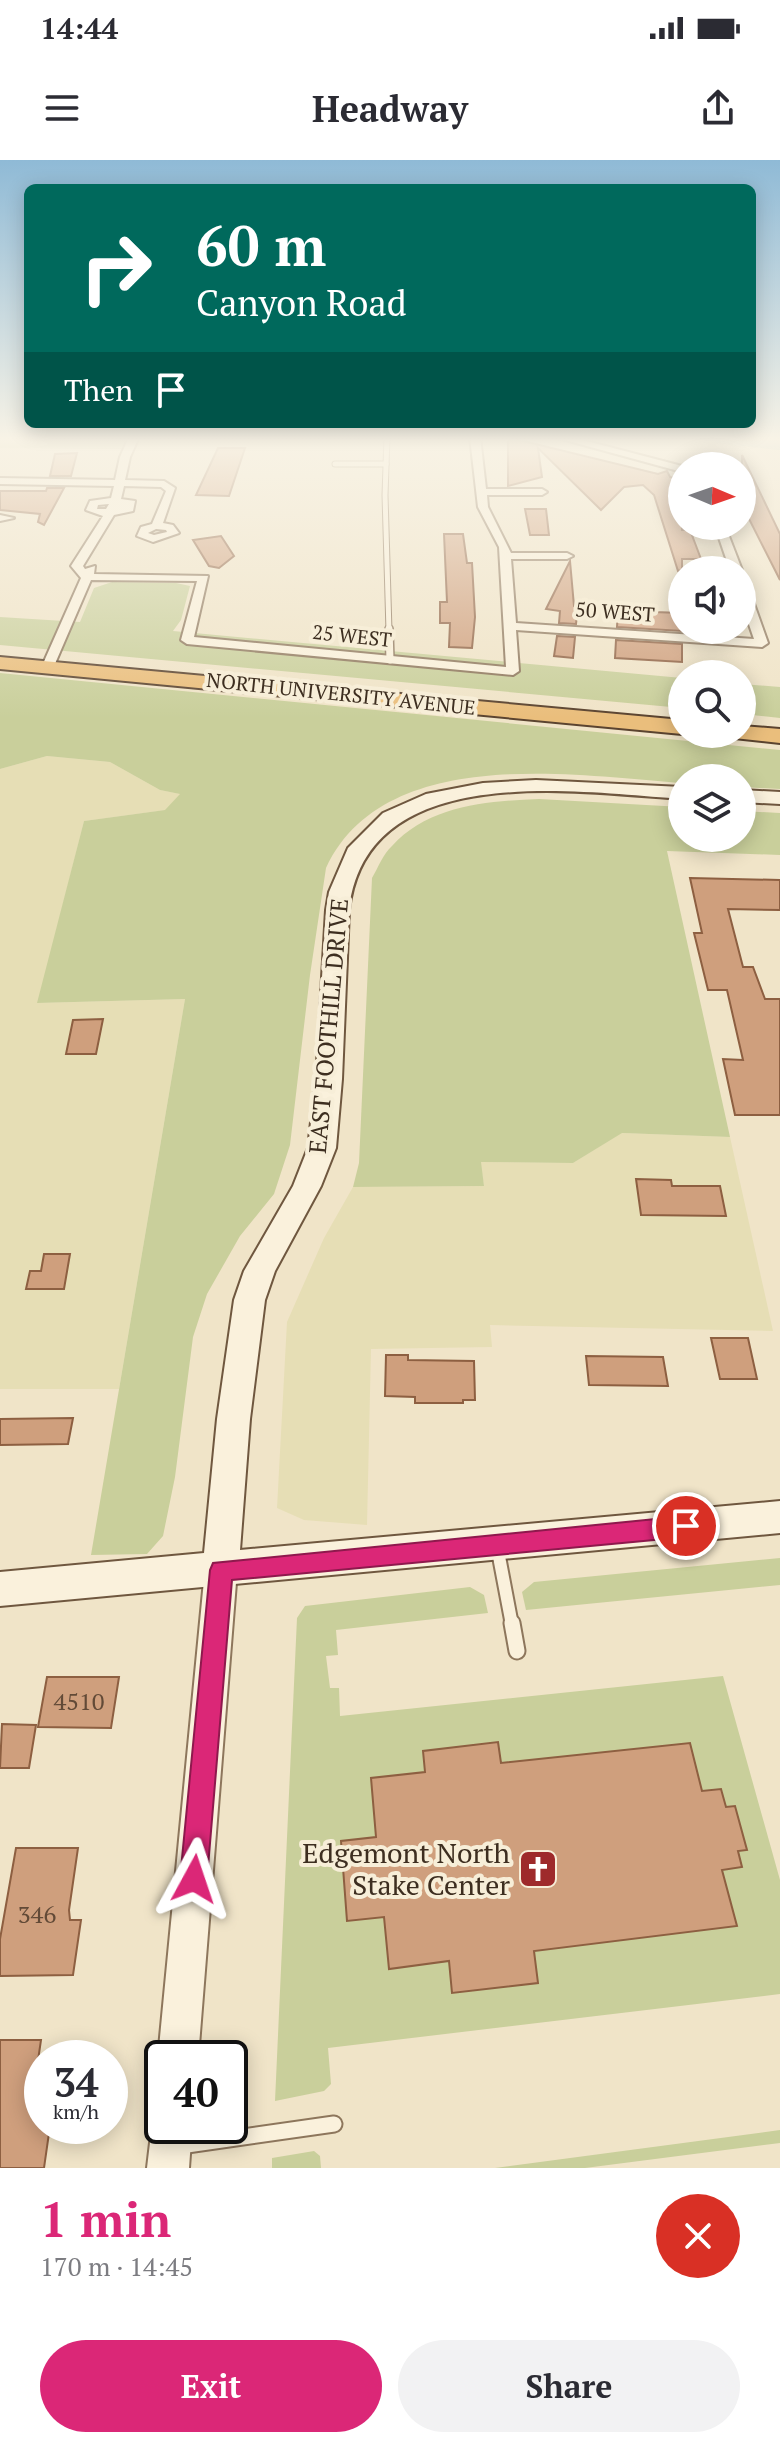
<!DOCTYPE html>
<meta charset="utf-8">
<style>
body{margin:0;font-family:"PT Serif",serif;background:#f2f2f3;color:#2b2b33;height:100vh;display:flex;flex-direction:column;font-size:30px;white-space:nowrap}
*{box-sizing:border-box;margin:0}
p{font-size:26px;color:#7c7c81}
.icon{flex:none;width:44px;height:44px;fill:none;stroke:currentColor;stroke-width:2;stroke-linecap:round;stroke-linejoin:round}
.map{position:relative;height:2008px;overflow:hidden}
.details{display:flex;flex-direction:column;background:#fff;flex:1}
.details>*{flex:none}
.banner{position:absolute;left:24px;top:24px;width:732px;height:244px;border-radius:12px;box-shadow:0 4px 20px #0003;background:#00695c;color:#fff;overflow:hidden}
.needle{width:52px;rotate:92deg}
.tools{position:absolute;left:668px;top:292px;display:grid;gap:16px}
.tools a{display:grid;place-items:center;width:88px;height:88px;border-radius:50%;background:#fff;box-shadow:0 4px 20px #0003;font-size:40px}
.speed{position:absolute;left:24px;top:1880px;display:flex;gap:16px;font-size:40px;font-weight:700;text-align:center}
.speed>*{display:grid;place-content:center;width:104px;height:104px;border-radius:50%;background:#fff;box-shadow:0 4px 20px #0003;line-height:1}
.speed small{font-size:20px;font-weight:400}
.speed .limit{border:4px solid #111;border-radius:12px;background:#fff;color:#111}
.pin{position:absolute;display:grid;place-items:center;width:68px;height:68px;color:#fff;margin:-34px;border:4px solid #fff;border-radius:50%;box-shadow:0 2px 8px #0007}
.me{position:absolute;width:88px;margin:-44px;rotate:5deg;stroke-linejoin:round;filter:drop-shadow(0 0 6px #0008)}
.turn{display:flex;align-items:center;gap:28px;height:168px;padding:0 40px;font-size:36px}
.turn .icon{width:104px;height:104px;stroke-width:2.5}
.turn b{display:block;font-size:56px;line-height:68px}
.then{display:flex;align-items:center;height:76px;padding:0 40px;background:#0003;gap:16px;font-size:30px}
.round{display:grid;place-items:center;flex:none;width:84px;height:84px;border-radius:42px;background:#f2f2f3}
.headline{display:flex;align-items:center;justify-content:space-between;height:136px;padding:0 40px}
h1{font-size:48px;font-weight:600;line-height:60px;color:#db2777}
.button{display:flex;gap:16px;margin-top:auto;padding:16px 40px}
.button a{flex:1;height:92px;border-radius:48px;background:#db2777;color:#fff;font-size:32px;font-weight:600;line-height:92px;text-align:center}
.button a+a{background:#f2f2f3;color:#2b2b33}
.status{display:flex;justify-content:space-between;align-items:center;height:56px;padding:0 40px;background:#fff;direction:ltr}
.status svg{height:22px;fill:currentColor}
header{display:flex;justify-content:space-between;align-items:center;height:104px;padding:0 40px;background:#fff;font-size:36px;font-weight:600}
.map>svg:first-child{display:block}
</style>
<div class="status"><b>14:44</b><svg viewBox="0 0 49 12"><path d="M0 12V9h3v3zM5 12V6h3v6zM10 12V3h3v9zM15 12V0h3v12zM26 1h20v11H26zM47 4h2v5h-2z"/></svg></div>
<header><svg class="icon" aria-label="menu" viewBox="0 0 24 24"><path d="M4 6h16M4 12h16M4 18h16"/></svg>Headway<svg class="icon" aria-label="share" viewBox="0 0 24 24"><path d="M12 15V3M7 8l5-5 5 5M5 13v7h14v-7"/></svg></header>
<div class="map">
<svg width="780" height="2008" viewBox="0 0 780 2008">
<rect width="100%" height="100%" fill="#f0e4c8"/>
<g fill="#e6deb5">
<polygon points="47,596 110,602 160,630 181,634 166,650 84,661 38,843 185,839 119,1229 0,1229 0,609"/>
<polygon points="621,973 730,977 773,1171 490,1165 492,1187 371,1189 367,1365 304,1360 277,1348 287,1162 324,1078 353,1027 484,1026 480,1002 573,1003"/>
</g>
<g fill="#c9cf9b">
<polygon points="0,277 128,277 121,289 0,288"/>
<polygon points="690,277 780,277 780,290 716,283"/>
<polygon points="112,422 176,423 190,426 181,460 173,471 682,518 682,548 0,485 0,457 80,462 94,428"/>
<path d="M0 513 780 590V629L742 627V618H682V623C573 615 384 584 326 708L310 815 290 985 274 1034 240 1076 207 1134 193 1177 175 1317 163 1376 147 1394 91 1395 185 839 37 843 84 661 165 650 180 634 160 630 110 602 47 596 0 609Z"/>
<polygon points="742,524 780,527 780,558 742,554"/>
<path d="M539 639 682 647V678H742V651L780 653V695L667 691 730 977 622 973 573 1003 481 1002 484 1026 353 1027 359 1003 372 718C378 708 383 694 392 686 429 645 488 641 539 639Z"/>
<polygon points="780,1398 780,1425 526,1450 522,1432 534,1422"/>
<polygon points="470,1427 484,1435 488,1453 336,1470 338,1495 326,1496 330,1528 339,1528 340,1556 723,1516 780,1720 780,1834 328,1888 331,1924 324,1931 275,1941 297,1458 305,1446"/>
<polygon points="780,1970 780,1983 585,2008 495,2008"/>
<polygon points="314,1991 320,1996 321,2008 272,2008 272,1998"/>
</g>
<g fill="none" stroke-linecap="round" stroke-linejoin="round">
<polygon fill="#a9c4bc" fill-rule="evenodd" points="707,277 780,278 780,290 717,283"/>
</g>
<g fill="#cf9f7d" stroke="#8d5f41" stroke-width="2">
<polygon points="508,280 519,280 658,314 667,311 670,317 682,320 682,330 675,330 682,346 682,370 690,370 701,399 682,399 682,410 678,411 654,335 643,325 624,327 601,350 538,288 542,317 508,326"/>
<polygon points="218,288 245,288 229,336 196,335"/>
<polygon points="77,293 71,316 50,316 55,294"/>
<polygon points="742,295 780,374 780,420 742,345"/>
<polygon points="47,328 64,328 44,365 38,362 40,354 0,350 0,331 46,331"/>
<polygon points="525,349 546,349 549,375 530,375"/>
<polygon points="444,374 463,374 467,403 472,403 475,457 472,488 449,487 450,463 440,463 440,442 447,442"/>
<polygon points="221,376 234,396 219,408 209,406 193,380"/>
<polygon points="570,401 574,446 578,446 576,464 559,463 560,451 546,449"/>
<polygon points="623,444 654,446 654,452 682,453 682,471 617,467 618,449 622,449"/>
<polygon points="557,476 575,477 573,498 554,496"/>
<polygon points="616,480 682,484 682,502 615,498"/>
<polygon points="690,718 780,720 780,750 728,749 743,807 753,807 765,839 780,839 780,955 735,955 723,899 743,900 727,830 708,830 694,773 702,773"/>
<polygon points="103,859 96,894 66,894 73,860"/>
<polygon points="636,1019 671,1020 672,1026 720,1026 726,1056 641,1055"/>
<polygon points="44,1094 70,1094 64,1129 26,1129 30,1111 41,1111"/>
<polygon points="711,1178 748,1178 757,1219 720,1219"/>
<polygon points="386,1195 408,1195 408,1200 474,1201 475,1240 463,1240 463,1243 415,1243 415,1237 385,1236"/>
<polygon points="586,1196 663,1197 668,1226 589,1225"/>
<polygon points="73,1258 68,1284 0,1285 0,1259"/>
<polygon points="47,1517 119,1517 111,1568 38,1567"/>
<polygon points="2,1564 36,1565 29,1608 0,1608"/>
<polygon points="498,1582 501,1603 690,1583 702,1631 721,1629 726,1647 735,1646 747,1690 738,1691 742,1707 722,1710 737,1766 534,1791 538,1823 452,1833 449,1801 389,1809 384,1757 347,1761 341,1681 376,1677 371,1618 425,1612 423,1591"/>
<polygon points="16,1688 78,1688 69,1750 70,1760 81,1760 73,1815 0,1816 0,1779"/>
<polygon points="0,1880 41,1880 34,1928 42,1928 42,1966 50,1966 44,2008 0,2008"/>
</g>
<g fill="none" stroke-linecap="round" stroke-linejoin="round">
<defs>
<g id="service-far3">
<polyline points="387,277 385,335 389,471"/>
<polyline points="335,304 386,304"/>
</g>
<polyline id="service-far2" points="389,469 390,500"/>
<polyline id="service-far1" points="497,1386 512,1465"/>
<g id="service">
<polyline points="512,1463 517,1491"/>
<polyline points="180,1986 334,1964"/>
</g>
<g id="minor">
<path d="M129 277H139L130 297 125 320 164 321 175 328 163 363 173 365 179 373 153 382 137 376 141 367 152 364 166 331 161 327 124 326 121 339 135 341 133 351 114 355 83 406 85 409 95 406 94 414 208 416 194 477 506 507 499 387 478 347 470 277H480L486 329H542L547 332 542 335H487L488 347 511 393H567L573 396 567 399H511L516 463 754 479 742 444V424L748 427 768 483 762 487 516 470 519 511 513 515 187 484 181 480 197 421 91 420 54 506 43 509 42 506 81 418 71 406 103 356 86 350 90 341 111 338 114 326 0 324V318L115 320 120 297ZM109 344 106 349H97L98 345ZM156 369 166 370 167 372 154 375 148 373Z"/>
<polygon points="554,277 571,277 682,306 682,312"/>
<polygon points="0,355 14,358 0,361"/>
<polygon points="715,366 725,366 742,410 730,410"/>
</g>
<g id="tertiary">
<polygon points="221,1396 232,1400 237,1410 198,1898 162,1898 162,1907 158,1898 205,1410 210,1400"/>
<polygon points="162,1950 162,1966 192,1966 189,2008 147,2008 152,1966 158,1952"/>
</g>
<g id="secondary">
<path d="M536 620 682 627V639C575 632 366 599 349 750L342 919 336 988 321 1026 275 1111 265 1140 250 1259 240 1390 780 1341V1373L0 1446V1412L204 1393 217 1259 234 1140 244 1111 293 1026 308 988 316 919 326 750 329 732 348 688 383 653 426 634 483 623Z"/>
<polygon points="742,630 780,632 780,644 742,642"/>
</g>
<g id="trunk">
<polygon points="0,497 682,560 682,574 0,509"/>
<polygon points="742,566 780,569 780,583 734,578 732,574 742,574"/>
</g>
</defs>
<use href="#service-far3" stroke="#8d765c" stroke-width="7"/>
<use href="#service-far2" stroke="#8d765c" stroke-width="10"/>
<use href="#service-far1" stroke="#8d765c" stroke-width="16"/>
<use href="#service" stroke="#8d765c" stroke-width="19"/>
<use href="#minor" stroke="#8d765c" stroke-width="4"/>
<use href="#tertiary" stroke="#8d765c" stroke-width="4"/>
<use href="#secondary" stroke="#6f573f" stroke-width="4"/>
<use href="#trunk" stroke="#5b4430" stroke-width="4"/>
<use href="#service-far3" stroke="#faf1dc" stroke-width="5"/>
<use href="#service-far2" stroke="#faf1dc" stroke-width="7"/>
<use href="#service-far1" stroke="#faf1dc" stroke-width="12"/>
<use href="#service" stroke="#faf1dc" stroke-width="15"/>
<use href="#minor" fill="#faf1dc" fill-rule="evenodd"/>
<use href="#tertiary" fill="#faf1dc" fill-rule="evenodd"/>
<use href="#secondary" fill="#faf1dc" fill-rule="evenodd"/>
<use href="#trunk" fill="#eabe7c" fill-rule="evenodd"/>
</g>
<linearGradient id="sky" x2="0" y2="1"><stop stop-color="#8fbad6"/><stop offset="0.5" stop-color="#f8f3e6"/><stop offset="1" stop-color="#f8f3e6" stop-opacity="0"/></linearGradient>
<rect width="780" height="558" fill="url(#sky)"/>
<polygon fill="#db2777" stroke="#8e194d" stroke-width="2" points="686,1356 694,1359 697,1366 694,1374 686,1377 232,1420 207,1719 203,1729 194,1733 184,1729 180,1719 210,1410 213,1403"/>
<defs>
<symbol id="church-square" viewBox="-11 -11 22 22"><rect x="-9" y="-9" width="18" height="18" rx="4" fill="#9e2a2b" stroke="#f7eed8"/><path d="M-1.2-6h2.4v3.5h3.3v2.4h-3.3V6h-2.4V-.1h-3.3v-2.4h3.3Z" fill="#fff"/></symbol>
</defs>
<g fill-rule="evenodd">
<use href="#church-square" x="516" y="1687" width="44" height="44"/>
</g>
<g text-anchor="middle" stroke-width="8" stroke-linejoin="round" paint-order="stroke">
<g font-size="20" fill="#3d2e20" stroke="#f7eed8">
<text transform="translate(615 452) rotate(4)" y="7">50 WEST</text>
<text transform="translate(352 476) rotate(6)" y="7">25 WEST</text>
<text transform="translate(341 534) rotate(6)" y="7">NORTH UNIVERSITY AVENUE</text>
</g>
<g font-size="24" fill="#3d2e20" stroke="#f7eed8">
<text transform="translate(329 866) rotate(-85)" y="8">EAST FOOTHILL DRIVE</text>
</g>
<g font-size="24" fill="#624a37">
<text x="79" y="1550">4510</text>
<text x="37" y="1763">346</text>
</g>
<g font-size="28" fill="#3d2e20" stroke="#f7eed8" text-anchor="end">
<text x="510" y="1703">Edgemont North<tspan x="510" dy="32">Stake Center</tspan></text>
</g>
</g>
</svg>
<div class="tools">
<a><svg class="needle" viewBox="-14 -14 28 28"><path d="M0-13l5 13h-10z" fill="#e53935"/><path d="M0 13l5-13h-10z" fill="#7c7c81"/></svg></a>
<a><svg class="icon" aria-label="sound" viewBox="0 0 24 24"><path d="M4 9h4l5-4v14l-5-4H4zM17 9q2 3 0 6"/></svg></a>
<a><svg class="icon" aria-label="search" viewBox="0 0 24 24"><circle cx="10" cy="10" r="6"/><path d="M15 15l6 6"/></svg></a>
<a><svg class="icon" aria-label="layers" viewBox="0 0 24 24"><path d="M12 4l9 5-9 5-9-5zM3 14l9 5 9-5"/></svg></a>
</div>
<div class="speed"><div>34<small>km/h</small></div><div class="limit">40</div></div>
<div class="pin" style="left:686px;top:1366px;background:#d93025"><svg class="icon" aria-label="arrive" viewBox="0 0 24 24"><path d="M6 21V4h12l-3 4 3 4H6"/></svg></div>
<svg class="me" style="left:194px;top:1719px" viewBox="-20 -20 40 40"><path d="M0-17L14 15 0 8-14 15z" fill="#db2777" stroke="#fff" stroke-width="4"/></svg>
<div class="banner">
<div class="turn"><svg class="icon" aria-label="right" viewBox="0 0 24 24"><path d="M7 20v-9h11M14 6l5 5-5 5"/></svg><div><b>60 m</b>Canyon Road</div></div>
<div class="then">Then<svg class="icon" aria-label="arrive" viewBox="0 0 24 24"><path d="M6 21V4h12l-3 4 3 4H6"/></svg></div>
</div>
</div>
<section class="details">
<div class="headline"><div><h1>1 min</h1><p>170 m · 14:45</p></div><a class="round" style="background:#d93025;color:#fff"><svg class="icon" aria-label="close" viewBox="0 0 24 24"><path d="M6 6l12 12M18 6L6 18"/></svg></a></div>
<div class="button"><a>Exit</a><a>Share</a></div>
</section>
